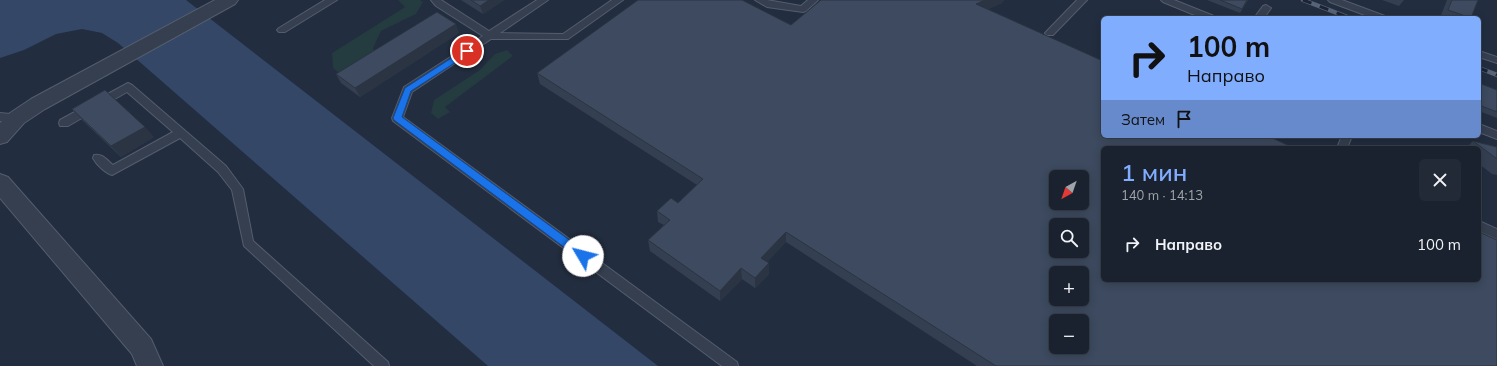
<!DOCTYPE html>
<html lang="ru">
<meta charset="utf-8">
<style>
body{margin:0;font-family:Mulish,sans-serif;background:#232a37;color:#f1f3f6;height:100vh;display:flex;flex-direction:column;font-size:15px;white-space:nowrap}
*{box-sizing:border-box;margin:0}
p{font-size:13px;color:#9fa4aa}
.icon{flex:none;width:22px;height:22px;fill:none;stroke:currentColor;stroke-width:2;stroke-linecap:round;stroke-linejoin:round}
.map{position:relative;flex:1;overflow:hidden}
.side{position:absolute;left:1101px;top:146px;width:380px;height:136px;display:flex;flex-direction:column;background:#1a222f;border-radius:6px;box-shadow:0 2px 10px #0003,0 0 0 1px #383f4b}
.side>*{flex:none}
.guide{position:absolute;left:1101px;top:16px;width:380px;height:122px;border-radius:6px;box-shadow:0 2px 10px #0003,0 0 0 1px #383f4b;background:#81adff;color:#111;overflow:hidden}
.needle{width:26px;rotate:220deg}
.buttons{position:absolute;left:1049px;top:170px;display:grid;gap:8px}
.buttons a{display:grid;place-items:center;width:40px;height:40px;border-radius:6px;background:#1a222f;box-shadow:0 2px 10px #0003,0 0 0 1px #383f4b;font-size:20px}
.pin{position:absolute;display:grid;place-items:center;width:34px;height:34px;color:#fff;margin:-17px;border:2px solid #fff;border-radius:50%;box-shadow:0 1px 4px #0007}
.me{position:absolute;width:44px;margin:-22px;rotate:307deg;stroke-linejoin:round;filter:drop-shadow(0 0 3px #0008)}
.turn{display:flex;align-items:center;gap:14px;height:84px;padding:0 20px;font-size:18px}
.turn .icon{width:52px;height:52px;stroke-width:2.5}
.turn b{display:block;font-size:28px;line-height:34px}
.then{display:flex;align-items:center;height:38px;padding:0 20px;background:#0003;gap:8px;font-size:15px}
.round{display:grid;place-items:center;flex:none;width:42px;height:42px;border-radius:6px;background:#232a37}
.head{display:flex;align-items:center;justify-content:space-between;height:68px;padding:0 20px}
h1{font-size:24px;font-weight:600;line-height:30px;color:#81adff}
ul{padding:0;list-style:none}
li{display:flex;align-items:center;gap:12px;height:60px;padding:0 20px}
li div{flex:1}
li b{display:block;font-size:15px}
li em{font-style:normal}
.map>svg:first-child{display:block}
</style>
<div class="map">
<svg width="1497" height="366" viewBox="0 0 1497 366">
<rect width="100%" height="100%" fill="#222d3f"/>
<g fill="#243b40">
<polygon points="398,0 420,0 423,2 416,14 381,31 373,48 377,57 345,78 333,68 332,53 405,7"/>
<polygon points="507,50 513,56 445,107 450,112 438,119 431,113 434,100 480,70 495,54"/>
</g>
<polygon fill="#344767" points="0,0 186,0 658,366 488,366 118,43 102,33 82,29 56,34 24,50 0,58"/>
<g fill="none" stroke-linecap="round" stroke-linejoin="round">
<defs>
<g id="service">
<polygon points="325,0 337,0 285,32 279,32 277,30 279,28"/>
<polygon points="431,0 441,0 489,31 537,0 548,0 500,33 563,34 612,0 623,0 568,39 491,39 412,92 403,117 737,362 738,366 722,366 393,121 392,118 404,87 483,36 436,6"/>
<polygon points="755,0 767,0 801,6 808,0 818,0 806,11 803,12 767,7"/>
<polygon points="1077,0 1087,0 1053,35 1047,35 1045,33 1047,31"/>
<polygon points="1161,0 1174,0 1214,16 1216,18 1202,18 1163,2"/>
<polygon points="1328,0 1342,0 1385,16 1387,18 1373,18 1330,2"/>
<polygon points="1266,5 1271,8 1264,18 1254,18 1263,6"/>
<polygon points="1479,51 1497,57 1497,63 1479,57"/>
<path d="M128 83 132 85 226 166 243 189 253 241 388 362 389 366H374L244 246 232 190 218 172 180 138 112 175C105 173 96 164 93 158L94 155C102 153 107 160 113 165L173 132 127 92 68 126H60L59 123 60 120Z"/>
<polygon points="0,113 21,115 22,118 21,121 0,121"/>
<polygon points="1479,124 1497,131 1497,139 1479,132"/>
<polygon points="1342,136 1352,136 1347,148 1337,148"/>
<polygon points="1479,221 1497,229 1497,239 1479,231"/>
</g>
<g id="tertiary">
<polygon points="215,0 238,0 235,4 45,109 24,123 7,142 0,144 0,123 10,113 31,99"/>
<polygon points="0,174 8,177 151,339 163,366 137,366 132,354 0,198"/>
</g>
</defs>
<use href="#service" stroke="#545d6d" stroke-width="2"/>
<use href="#tertiary" stroke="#545d6d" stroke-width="2"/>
<use href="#service" fill="#363f4f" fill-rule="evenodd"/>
<use href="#tertiary" fill="#363f4f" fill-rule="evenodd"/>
<defs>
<g id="rail">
<polyline points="1303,0 1350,18"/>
<polyline points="1479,68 1497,75"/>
</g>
</defs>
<use href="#rail" stroke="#576376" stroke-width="4.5"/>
<use href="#rail" stroke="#1b2434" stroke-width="3" stroke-dasharray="9" stroke-linecap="butt"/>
</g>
<g fill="#344052">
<polygon points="461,0 504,0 483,14"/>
<polygon points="821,0 1004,0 1002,3 988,9 1497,366 977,366 786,242 767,262 769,274 755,288 742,279 720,301 650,251 648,240 664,225 658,222 657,211 678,203 697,185 540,84 537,73 791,25"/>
<polygon points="1207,0 1248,0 1240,13"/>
<polygon points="1382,0 1404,0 1399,6"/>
<polygon points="1447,0 1478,0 1471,18 1440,18"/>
<polygon points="459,33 360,97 341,83 336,74"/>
<polygon points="1479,83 1497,90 1497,118 1479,111"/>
<polygon points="72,109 154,137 121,157 82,120"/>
<polygon points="1473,141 1497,147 1497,175 1492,174 1479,164 1479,148 1466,148"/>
</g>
<g fill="#2b3442">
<polygon points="489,0 504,0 483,14 480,6"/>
<polygon points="985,0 1004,0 1002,3 973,15 976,4"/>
<polygon points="456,24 459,33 360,97 355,88"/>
<polygon points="145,127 154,137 121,157 111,146"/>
<polygon points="786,232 786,242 761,269 761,258"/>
<polygon points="769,263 769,274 755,288 755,278"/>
<polygon points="741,268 742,279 720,301 720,291"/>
</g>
<g fill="#3d4a5f" stroke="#2b3442" fill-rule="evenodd">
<polygon points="471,0 489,0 480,6"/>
<path d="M638 0H742L791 25 821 0H985L976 4 1103 61V136H1268L1294 148H1103V280H1479V232L1497 240V366H996L786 232 761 258 769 263 755 278 741 268 720 291 648 240 670 220 657 211 671 198 678 203 703 179 537 73ZM1056 177H1082V203H1056ZM1056 225H1082V251H1056ZM1056 273H1082V299H1056ZM1056 321H1082V347H1056Z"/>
<polygon points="1220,0 1247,0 1242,9"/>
<polygon points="1452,0 1478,0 1471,18 1448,10"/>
<polygon points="437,12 456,24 355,88 336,74"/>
<polygon points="1179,15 1194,18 1164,18 1168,16"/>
<polygon points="1479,83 1497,90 1497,112 1479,105"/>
<polygon points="105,90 145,127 111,146 72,109"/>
<polygon points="1473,141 1497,147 1497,159"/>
</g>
<polygon fill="#1a73e8" stroke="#114b97" points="467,48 471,51 470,53 411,91 402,117 587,253 588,256 587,259 580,259 394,120 393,118 405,88"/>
</svg>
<div class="buttons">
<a><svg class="needle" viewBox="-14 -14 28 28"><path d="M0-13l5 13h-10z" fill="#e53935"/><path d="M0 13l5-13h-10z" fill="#9fa4aa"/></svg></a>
<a><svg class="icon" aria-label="search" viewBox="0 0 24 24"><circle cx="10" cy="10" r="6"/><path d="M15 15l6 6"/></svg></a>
<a>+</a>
<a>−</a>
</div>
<div class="pin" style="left:467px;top:51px;background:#d93025"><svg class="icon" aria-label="arrive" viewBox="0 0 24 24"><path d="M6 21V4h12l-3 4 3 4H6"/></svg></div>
<svg class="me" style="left:583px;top:256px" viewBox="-20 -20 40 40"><circle r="19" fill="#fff"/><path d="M0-13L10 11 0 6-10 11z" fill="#1a73e8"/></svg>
<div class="guide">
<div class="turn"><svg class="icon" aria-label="right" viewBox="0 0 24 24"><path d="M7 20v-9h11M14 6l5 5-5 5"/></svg><div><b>100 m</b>Направо</div></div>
<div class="then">Затем<svg class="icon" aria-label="arrive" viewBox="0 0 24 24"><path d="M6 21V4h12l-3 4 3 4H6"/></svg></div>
</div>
<section class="side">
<div class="head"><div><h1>1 мин</h1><p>140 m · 14:13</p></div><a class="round"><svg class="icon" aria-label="close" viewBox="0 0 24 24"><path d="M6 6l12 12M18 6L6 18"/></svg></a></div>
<ul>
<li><svg class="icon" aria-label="right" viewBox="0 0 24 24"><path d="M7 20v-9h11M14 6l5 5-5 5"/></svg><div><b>Направо</b></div><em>100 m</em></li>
</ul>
</section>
</div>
